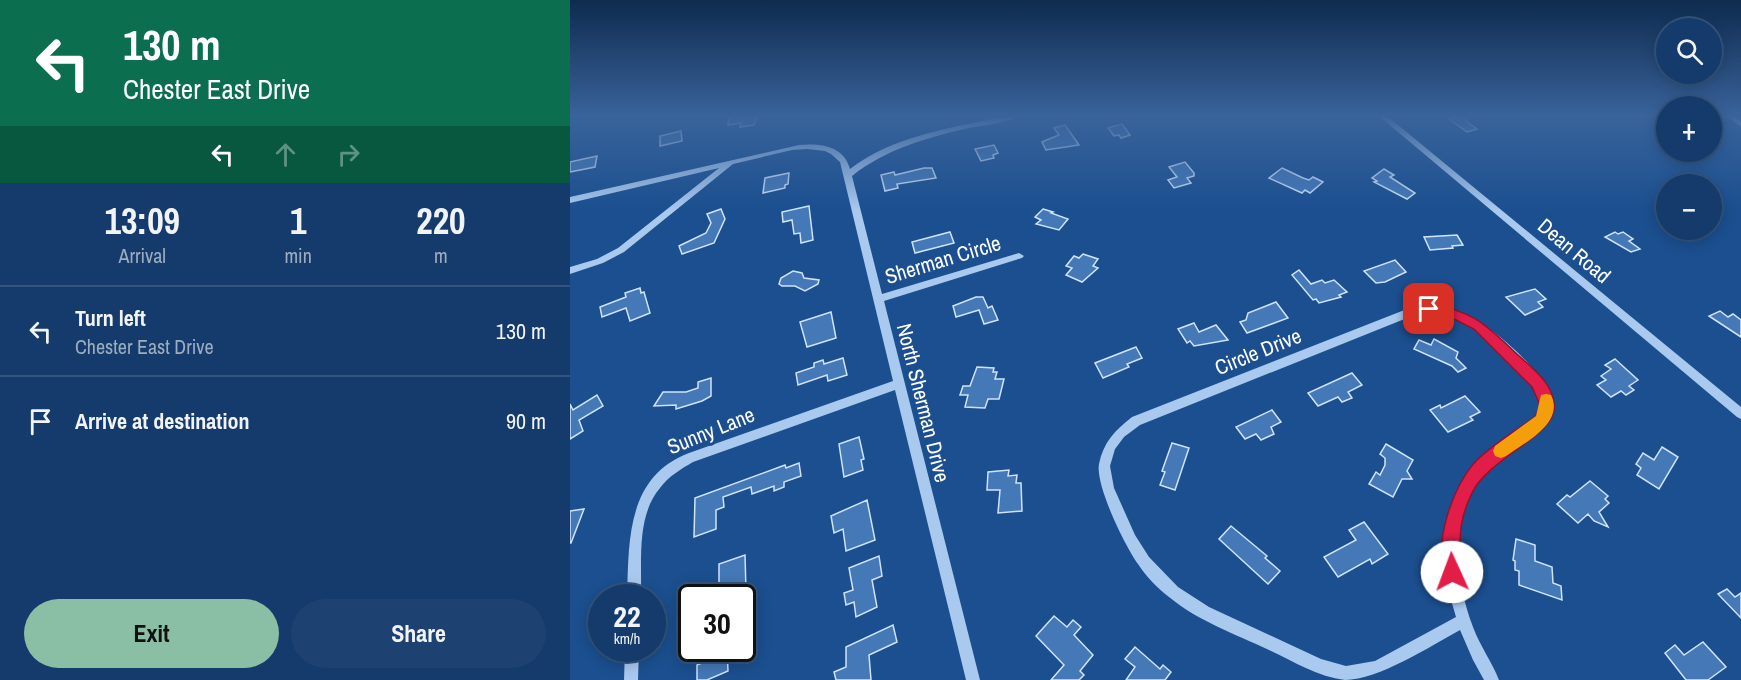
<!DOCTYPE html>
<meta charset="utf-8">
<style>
body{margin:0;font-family:"Archivo Narrow",sans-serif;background:#1d4271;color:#f1f3f6;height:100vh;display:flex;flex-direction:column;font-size:22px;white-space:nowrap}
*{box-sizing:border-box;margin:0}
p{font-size:20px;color:#9dadc1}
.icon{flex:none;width:33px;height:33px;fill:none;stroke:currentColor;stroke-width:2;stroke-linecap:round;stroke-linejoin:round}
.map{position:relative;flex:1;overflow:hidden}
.sheet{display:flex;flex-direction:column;background:#143b6b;width:570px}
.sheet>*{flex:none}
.hud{background:#0b6e4f;color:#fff;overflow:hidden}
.fabs{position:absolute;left:1086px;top:18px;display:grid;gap:12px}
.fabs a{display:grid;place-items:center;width:66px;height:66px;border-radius:50%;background:#143b6b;box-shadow:0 3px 15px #0003,0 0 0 2px #33557e;font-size:30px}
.speed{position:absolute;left:18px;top:584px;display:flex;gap:12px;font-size:30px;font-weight:700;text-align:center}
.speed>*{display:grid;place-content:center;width:78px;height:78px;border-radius:50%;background:#143b6b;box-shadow:0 3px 15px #0003,0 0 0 2px #33557e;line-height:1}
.speed small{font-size:15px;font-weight:400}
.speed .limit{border:3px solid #111;border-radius:9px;background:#fff;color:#111}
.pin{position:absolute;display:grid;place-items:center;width:51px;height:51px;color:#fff;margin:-26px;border-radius:12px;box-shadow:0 3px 9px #0006}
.me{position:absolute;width:66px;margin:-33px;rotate:358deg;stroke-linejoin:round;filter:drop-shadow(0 0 4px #0008)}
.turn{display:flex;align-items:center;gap:21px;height:126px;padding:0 24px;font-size:27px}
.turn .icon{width:78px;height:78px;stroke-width:2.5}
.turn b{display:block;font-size:42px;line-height:51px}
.lanes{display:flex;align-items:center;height:57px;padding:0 24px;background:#0003;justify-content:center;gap:30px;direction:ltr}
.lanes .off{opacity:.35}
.eta{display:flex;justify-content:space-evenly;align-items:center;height:102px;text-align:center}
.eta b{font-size:36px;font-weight:800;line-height:42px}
.action{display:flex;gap:12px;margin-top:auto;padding:12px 24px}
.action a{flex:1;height:69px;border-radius:36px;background:#8abfa5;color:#111;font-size:24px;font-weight:800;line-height:69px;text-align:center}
.action a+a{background:#1d4271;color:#f1f3f6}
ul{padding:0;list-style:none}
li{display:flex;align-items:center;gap:18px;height:90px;padding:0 24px;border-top:2px solid #33557e}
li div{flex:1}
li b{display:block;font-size:22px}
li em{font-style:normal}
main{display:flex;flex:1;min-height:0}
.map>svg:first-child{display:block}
</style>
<main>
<section class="sheet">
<div class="hud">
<div class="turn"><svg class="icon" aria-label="left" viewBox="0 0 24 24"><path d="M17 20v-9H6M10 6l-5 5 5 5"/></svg><div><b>130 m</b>Chester East Drive</div></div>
<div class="lanes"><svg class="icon" aria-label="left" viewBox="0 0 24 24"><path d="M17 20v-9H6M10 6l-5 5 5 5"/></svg><svg class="icon off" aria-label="ahead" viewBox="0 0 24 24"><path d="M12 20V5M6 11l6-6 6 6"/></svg><svg class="icon off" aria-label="right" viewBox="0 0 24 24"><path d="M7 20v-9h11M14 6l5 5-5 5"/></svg></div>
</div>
<div class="eta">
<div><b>13:09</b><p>Arrival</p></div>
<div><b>1</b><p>min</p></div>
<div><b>220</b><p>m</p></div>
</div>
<ul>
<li><svg class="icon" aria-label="left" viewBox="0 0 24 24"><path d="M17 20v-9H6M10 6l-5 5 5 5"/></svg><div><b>Turn left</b><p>Chester East Drive</p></div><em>130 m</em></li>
<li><svg class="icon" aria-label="arrive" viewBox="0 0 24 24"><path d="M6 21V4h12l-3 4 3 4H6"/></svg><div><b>Arrive at destination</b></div><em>90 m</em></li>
</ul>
<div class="action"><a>Exit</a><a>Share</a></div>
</section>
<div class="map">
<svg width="1171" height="680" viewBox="0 0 1171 680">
<rect width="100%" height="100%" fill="#1b4f8f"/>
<g fill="#4478b7" stroke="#cfe3fa" stroke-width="1.5">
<polygon points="159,116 186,116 186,120 184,125 170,127 171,123 158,125"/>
<polygon points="890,116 900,124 907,129 897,132 879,119"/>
<polygon points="552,124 560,135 551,138 549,135 544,136 538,128"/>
<polygon points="495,125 509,145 476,150 472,142 489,135 484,128"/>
<polygon points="111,131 112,141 90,146 90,136"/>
<polygon points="424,145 428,153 423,155 424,158 411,161 405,149"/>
<polygon points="27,156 25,167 0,172 0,162"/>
<polygon points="615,162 624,173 624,176 617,178 621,183 604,188 598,180 607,177 599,167"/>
<polygon points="354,168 362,168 366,178 327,184 328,188 315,191 311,175 324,172 325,175"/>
<polygon points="712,168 733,178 739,180 743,177 753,182 740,193 735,190 732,193 699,178"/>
<polygon points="814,169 824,175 820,177 845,193 837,199 804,182 807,181 802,178"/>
<polygon points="219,173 218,184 215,185 215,188 193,193 195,178"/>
<polygon points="239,206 243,240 231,243 230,233 224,234 222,220 213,222 212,212"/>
<polygon points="151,209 155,219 144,243 112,254 109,246 136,233 141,223 137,214"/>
<polygon points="473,209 483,212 481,213 498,219 489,230 466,224 471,220 465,217"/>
<polygon points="380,232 384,243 345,253 342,242"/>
<polygon points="1045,232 1048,234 1053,232 1063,239 1059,241 1070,249 1061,252 1035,237"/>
<polygon points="887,235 893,245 882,246 883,248 860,250 854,237"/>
<polygon points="513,254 528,259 523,266 528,268 512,282 496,275 502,268 496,266 504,256 509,258"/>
<polygon points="825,260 836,272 815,282 806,283 794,271"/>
<polygon points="729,270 741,284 752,280 755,283 764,280 777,292 769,295 771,297 749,303 746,299 743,300 722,275"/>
<polygon points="223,271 232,273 234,278 249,280 248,284 235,291 225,286 212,286 209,284 211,278"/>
<polygon points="70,288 71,293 74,292 80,313 60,321 56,308 32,317 30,307 56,297 55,293"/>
<polygon points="965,289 976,299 968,302 973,307 955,315 936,297"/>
<polygon points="406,297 413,297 418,308 422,306 428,320 414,324 409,310 386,317 383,306"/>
<polygon points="706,302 718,318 677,333 670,322 676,320 678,313"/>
<polygon points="1150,311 1158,317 1163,314 1171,320 1171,337 1139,316"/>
<polygon points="261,312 266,338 237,347 230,322"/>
<polygon points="624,323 629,332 646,325 658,340 624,346 620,341 617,343 608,329"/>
<polygon points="864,339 888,352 886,358 896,368 888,372 882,366 844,349 849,340 861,345"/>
<polygon points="566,347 572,358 557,364 559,367 533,378 525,363"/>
<polygon points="273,358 277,375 258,381 257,375 228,385 226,373 244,367 244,363 253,360 254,364"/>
<polygon points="1045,359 1068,380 1059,386 1064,390 1056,395 1051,391 1041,397 1027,385 1036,380 1031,376 1041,369 1035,365"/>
<polygon points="407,367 424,368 423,372 427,372 425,379 434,379 429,399 418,399 415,408 395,407 398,395 390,395 393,386 400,386"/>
<polygon points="782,373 792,385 778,392 782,398 772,402 768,397 748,406 738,393"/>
<polygon points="141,378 141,396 132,401 106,409 106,405 84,406 93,392 116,392 128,388 128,382"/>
<polygon points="27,395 33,406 9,420 13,431 0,439 0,404 3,410"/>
<polygon points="895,396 910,412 900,417 903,420 878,432 860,410 870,405 871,408"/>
<polygon points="702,410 711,422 701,427 704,434 691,440 686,434 675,439 666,427"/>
<polygon points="289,437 294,459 291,460 293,470 274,477 269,444"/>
<polygon points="602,443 619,448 605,490 590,485 595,472 592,471"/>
<polygon points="816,444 843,460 837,471 842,479 832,479 823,497 799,484 806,472 810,475 815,465 815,458 810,454"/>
<polygon points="1092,447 1108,457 1089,489 1067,475 1071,468 1066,464 1073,453 1084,460"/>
<polygon points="229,463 231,476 214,482 214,487 204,491 204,486 182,494 181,487 153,497 154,507 146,510 146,529 124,537 125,498 215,465 216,468"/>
<polygon points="439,470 438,476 447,475 446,483 451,483 452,511 428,513 430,490 417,490 418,472"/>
<polygon points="1020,481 1038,496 1035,499 1039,503 1029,512 1038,527 1024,521 1018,514 1008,523 987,504 997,495 1000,497"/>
<polygon points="297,500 305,540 276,551 273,529 264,533 261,516"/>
<polygon points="14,509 1,543 0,543 0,511"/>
<polygon points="794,522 818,554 802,564 800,559 768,577 754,557 786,540 779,530"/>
<polygon points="661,526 697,556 695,558 710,571 698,584 649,539"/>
<polygon points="946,539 965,545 965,561 982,567 983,583 991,586 992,600 949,585 949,571 945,570 945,561 943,560"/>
<polygon points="175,555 176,591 159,597 118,597 149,585 149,564"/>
<polygon points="309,556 312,576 302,580 307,607 286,617 284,602 276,605 274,593 283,590 279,568"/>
<polygon points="1157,589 1165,597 1171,593 1171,618 1148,594"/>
<polygon points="484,616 497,627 503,620 511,627 504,635 523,655 510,671 514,675 509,680 481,680 494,665 466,636"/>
<polygon points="323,625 327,642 299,655 301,680 266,680 264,672 276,667 276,647"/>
<polygon points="1133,642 1156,667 1138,680 1116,680 1095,653 1105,645 1114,655"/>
<polygon points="565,647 590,669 593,665 601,672 595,680 556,680 565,667 555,659"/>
<polygon points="132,648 157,648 158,671 137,680 127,680 127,665 132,663"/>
</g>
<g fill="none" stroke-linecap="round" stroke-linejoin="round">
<g fill="#a9c9ee" fill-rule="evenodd">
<path d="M436 116H448C435 124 413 125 398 128 356 138 316 149 282 176L312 294 449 253 454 256 452 258 314 301 410 680H396L325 390 123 462C111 469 99 476 90 488 66 516 72 562 71 597H57C59 541 56 477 119 453L323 381 270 162 261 154 255 151 237 149 222 150 163 164 54 252 33 263 0 274V267L27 259 48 248 149 168 0 203V197L229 145C251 143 274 146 280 169 324 135 383 128 436 116Z"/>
<polygon points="809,116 817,116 1171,407 1171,419 1167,417"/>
<polygon points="1157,116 1165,116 1171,121 1171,127"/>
<path d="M861 306C875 308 888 310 901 317 925 329 987 381 982 410 979 429 955 440 941 451 933 457 922 462 916 470 879 513 884 577 903 627 910 646 922 662 929 680H914L903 660 890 630C861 646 808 680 775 680 748 677 723 661 699 650 665 634 628 621 599 597 588 589 575 575 568 564 555 546 525 485 529 464 533 443 545 430 562 417L837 309ZM861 314C872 315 883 317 893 322 912 331 961 376 969 395 972 403 971 410 968 417L908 461 890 490 880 516 875 544 876 572 881 600 886 617 805 661 776 666 751 659 639 607 608 587 579 557 565 535 544 488 540 466 545 449 554 437 570 425 842 316Z"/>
<polygon points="55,648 69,648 68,680 54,680"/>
</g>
</g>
<linearGradient id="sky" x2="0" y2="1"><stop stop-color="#0f2b4f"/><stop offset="0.55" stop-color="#39639b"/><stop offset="1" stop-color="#39639b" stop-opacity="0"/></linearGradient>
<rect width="1171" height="211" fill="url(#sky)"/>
<path fill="#e11d48" stroke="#92132f" stroke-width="1.5" d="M859 304C904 311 916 325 948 355 959 365 972 375 979 388 983 395 986 406 983 414 975 439 918 460 902 493 895 507 890 526 890 542 889 554 893 567 888 578L882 580 876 578C862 545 883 485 906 461 923 444 947 430 966 416L970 405 962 387 904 329 882 318 854 313 852 309Z"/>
<path fill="#f59e0b" d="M976 394 981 395C995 423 954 443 936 456L931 458 925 456 923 451 925 446 966 416 971 395Z"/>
<g text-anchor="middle" stroke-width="6" stroke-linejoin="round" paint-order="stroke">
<g font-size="21" fill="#fff" stroke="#1b4f8f">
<text transform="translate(1004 251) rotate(40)" y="7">Dean Road</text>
<text transform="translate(373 260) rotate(-17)" y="7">Sherman Circle</text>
<text transform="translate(688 352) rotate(-22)" y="7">Circle Drive</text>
<text transform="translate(353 403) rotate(76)" y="7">North Sherman Drive</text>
<text transform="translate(141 431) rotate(-22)" y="7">Sunny Lane</text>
</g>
</g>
</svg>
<div class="fabs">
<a><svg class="icon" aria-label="search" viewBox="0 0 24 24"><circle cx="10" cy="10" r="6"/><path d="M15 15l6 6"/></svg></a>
<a>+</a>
<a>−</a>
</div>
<div class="speed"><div>22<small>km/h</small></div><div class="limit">30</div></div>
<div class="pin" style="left:859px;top:309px;background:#d93025"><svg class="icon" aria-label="arrive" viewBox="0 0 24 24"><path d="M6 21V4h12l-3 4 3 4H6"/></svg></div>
<svg class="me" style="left:882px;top:572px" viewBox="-20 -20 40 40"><circle r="19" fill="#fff"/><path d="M0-13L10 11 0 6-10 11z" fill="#e11d48"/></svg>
</div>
</main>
